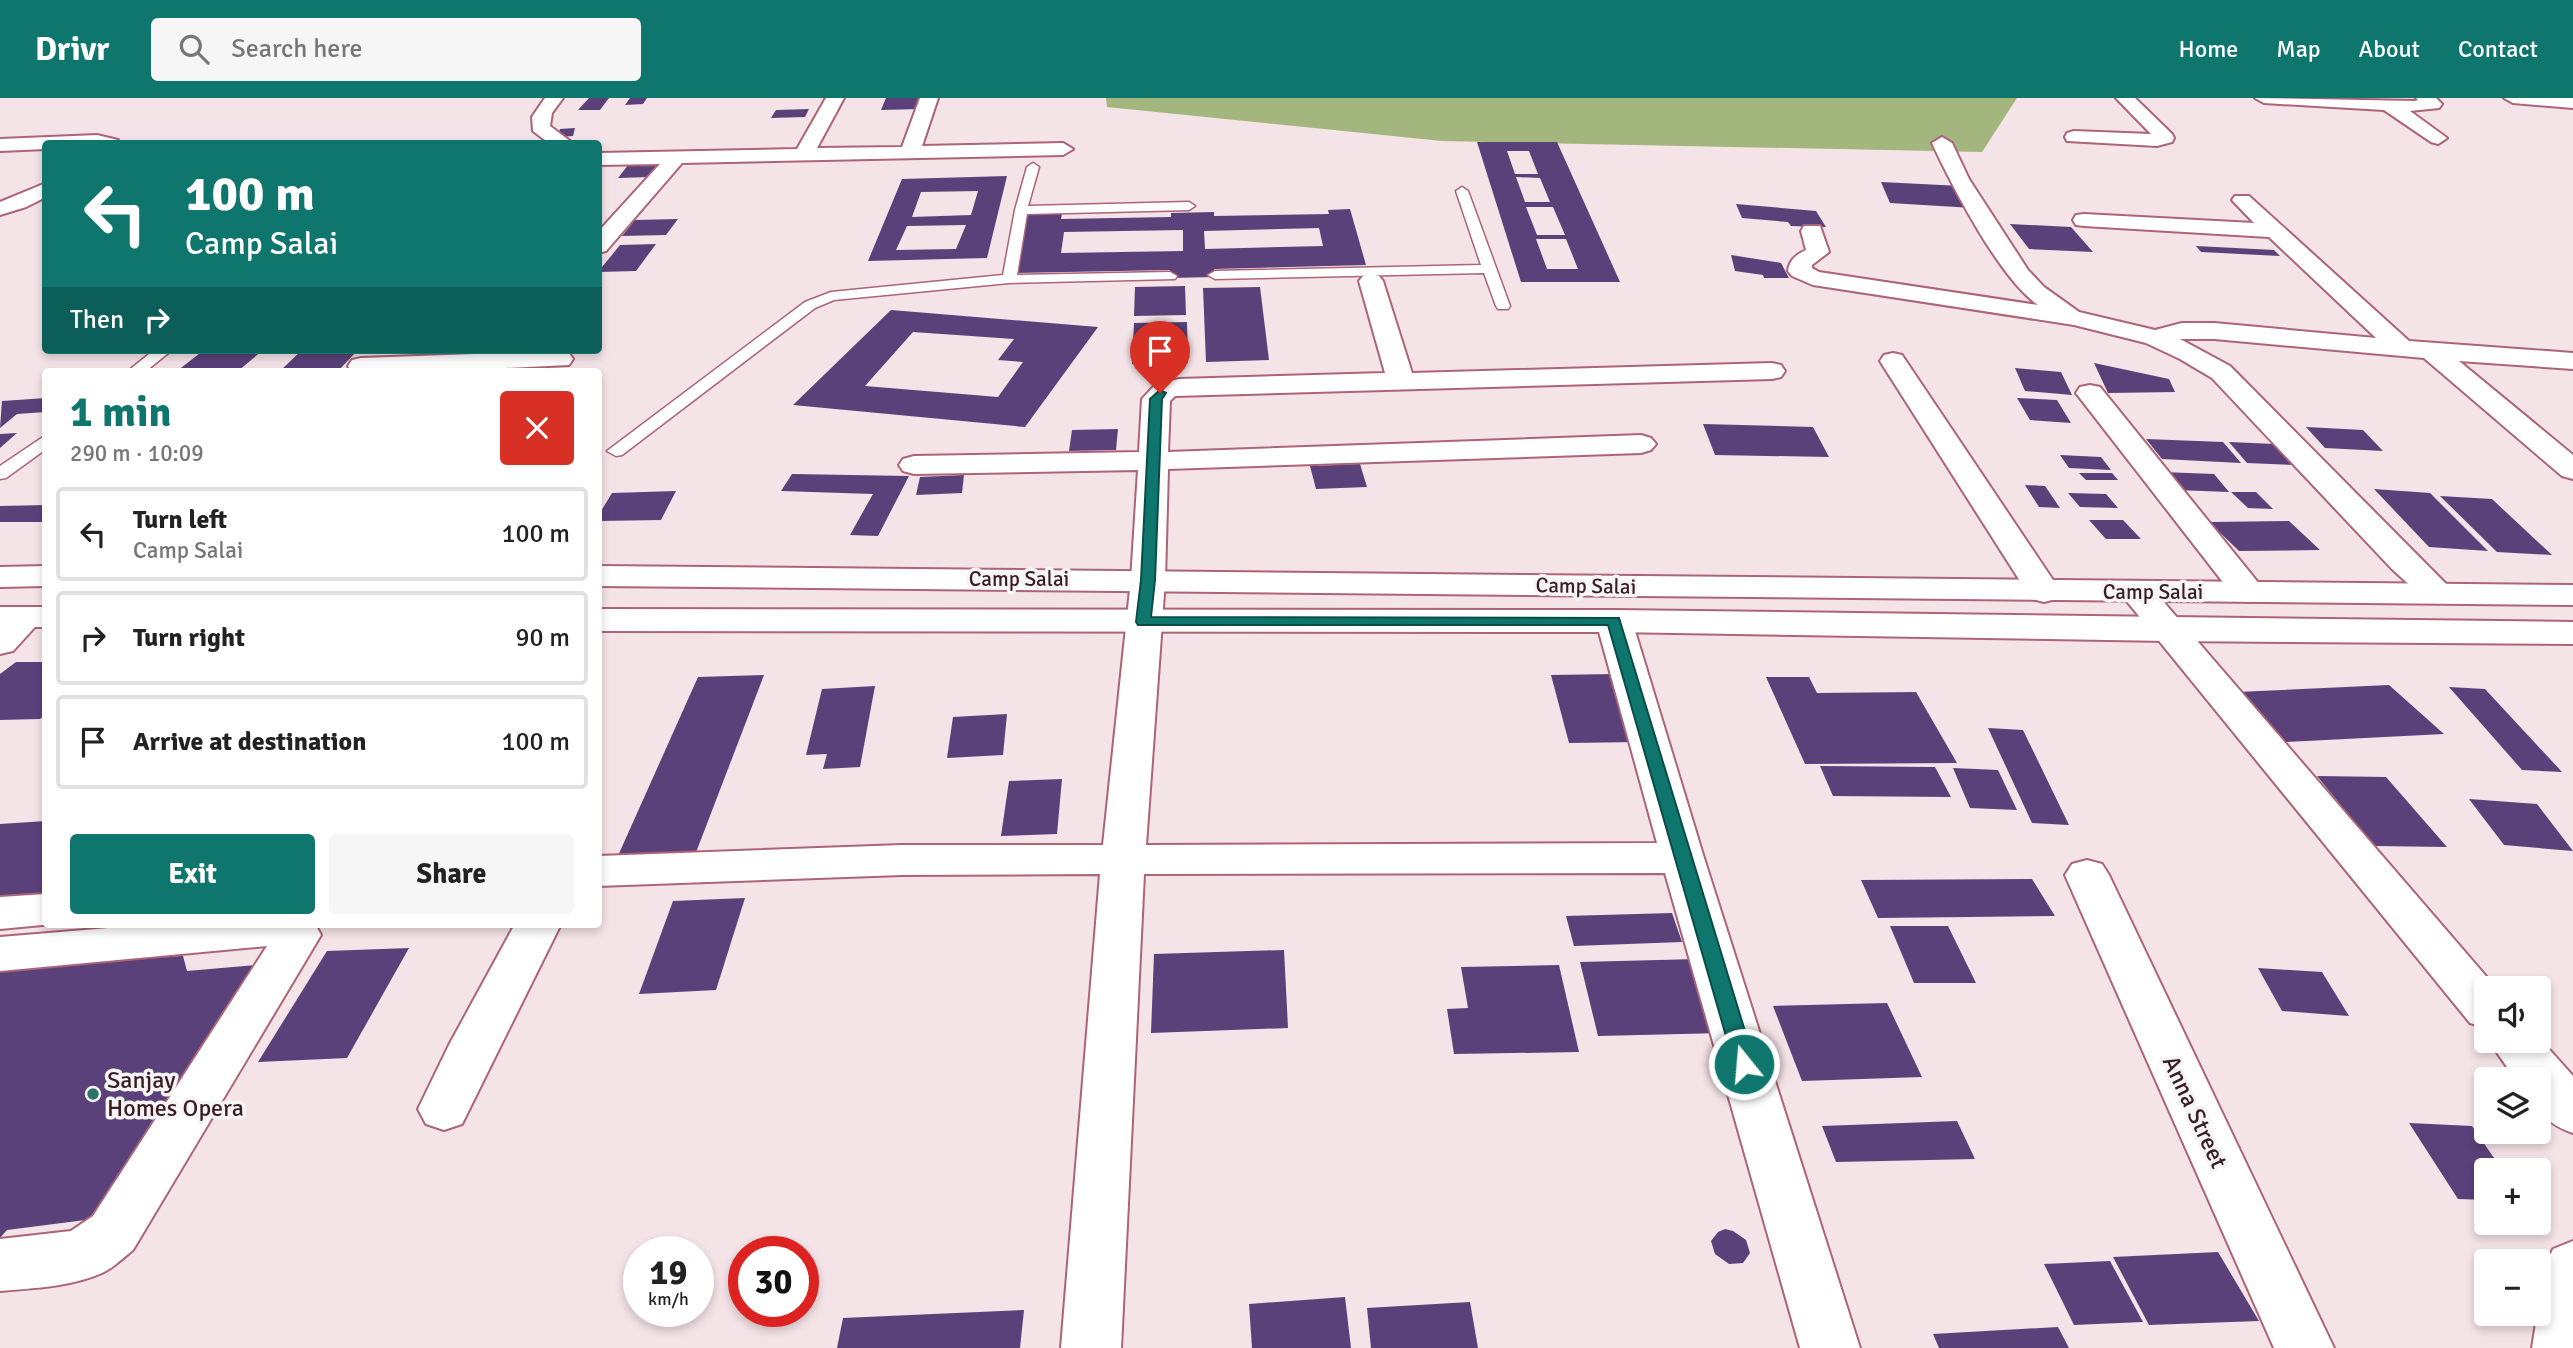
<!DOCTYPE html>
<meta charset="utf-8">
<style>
body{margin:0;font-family:Signika,sans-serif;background:#f6f6f6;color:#222;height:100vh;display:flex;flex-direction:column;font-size:26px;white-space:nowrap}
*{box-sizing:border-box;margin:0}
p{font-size:23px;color:#767676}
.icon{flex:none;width:38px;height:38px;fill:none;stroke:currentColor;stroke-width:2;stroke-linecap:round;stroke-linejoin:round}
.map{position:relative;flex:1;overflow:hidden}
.panel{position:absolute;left:42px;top:270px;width:560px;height:560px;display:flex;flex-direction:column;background:#fff;border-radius:7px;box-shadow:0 4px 10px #0003}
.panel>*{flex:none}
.guide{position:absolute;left:42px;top:42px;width:560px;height:214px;border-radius:7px;box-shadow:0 4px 10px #0003;background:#0f766e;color:#fff;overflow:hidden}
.buttons{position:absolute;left:2474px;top:878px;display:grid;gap:14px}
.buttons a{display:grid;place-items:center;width:77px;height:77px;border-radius:7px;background:#fff;box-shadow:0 4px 10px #0003;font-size:35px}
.speed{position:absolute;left:623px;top:1138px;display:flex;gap:14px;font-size:35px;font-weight:700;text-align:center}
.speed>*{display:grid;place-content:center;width:91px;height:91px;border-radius:50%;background:#fff;box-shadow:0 4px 10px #0003;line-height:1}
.speed small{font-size:18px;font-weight:400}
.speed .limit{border:10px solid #d22;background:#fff;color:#111}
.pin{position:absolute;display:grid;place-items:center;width:60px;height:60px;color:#fff;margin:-72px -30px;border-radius:50% 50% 50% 0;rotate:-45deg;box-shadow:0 0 7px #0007}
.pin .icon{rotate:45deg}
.me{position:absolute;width:77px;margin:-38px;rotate:343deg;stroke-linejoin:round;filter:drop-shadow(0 0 5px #0008)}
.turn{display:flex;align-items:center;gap:24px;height:147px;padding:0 28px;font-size:32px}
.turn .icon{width:91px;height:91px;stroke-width:2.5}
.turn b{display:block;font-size:49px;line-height:60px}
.then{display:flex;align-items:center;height:66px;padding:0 28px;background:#0003;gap:14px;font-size:26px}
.round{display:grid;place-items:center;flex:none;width:74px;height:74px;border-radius:7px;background:#f6f6f6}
.overview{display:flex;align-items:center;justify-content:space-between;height:119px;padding:0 28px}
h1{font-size:42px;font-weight:800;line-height:52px;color:#0f766e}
.cta{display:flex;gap:14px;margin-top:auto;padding:14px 28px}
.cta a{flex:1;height:80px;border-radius:7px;background:#0f766e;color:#fff;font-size:28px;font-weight:800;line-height:80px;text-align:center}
.cta a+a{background:#f6f6f6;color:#222}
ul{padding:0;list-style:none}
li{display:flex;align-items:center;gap:21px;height:94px;margin:0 14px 10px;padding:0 14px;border:4px solid #e0e0e0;border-radius:7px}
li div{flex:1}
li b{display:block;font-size:26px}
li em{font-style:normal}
header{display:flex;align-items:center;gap:42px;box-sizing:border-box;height:98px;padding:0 35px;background:#0f766e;color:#fff}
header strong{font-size:33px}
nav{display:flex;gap:38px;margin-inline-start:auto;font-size:24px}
.search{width:490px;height:63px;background:#f6f6f6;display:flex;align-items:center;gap:18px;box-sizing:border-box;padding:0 24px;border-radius:7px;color:#767676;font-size:26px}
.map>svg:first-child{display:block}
</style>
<header>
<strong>Drivr</strong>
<div class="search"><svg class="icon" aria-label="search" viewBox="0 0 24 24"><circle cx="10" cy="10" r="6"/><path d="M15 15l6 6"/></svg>Search here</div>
<nav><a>Home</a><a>Map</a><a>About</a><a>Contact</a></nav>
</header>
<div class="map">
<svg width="2573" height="1250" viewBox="0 0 2573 1250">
<rect width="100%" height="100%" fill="#f4e3e7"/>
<polygon fill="#a3b67d" points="1106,0 2017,0 1982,54 1442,43 1107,9"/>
<g fill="#5a417a" fill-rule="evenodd">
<polygon points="589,0 609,0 600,12 578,12"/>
<polygon points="630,0 647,0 643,6 625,7"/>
<polygon points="886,0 925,0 921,11 881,12"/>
<polygon points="809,11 805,19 771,20 776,12"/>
<polygon points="575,30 573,38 558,39 560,31"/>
<path d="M1477 44H1557L1620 184H1521ZM1507 53H1529L1538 76H1515ZM1516 79 1540 80 1550 104H1525ZM1526 109H1553L1565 137H1537ZM1536 141H1566L1578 171H1547Z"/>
<polygon points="664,61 650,79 618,80 632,62"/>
<path d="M1007 78 987 160 868 163 902 81ZM978 93 971 117 912 119 921 94ZM966 127 956 151 896 152 907 128Z"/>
<polygon points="1881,84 1961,88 1973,110 1890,105"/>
<polygon points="1736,106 1816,113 1826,129 1791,128 1788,124 1742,120"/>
<path d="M1350 111 1366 167 1214 171 1215 179 1170 180V172L1016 175 1028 116H1062L1061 121 1171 119V115L1214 114V118L1329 116 1328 112ZM1319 130 1323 148 1205 151 1204 133ZM1183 132V153L1061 155 1064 134Z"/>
<polygon points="678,121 666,137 622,138 635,122"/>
<polygon points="2010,126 2071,129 2093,154 2029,151"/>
<polygon points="656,146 636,173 598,174 620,147"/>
<polygon points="2196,148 2274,152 2280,158 2201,154"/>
<polygon points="1731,157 1781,165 1789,180 1764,180 1763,177 1735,173"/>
<polygon points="1185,188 1186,217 1134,218 1135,189"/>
<polygon points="1260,189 1269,262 1206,264 1203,190"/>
<path d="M891 212 1098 229 1025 329 793 307ZM913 234 1014 241 998 262 1023 264 998 299 865 288Z"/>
<polygon points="1187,224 1188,265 1132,266 1134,225"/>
<polygon points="204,252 263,252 238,273 177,273"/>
<polygon points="302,252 358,252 338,273 280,273"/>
<polygon points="2094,265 2169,281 2175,294 2108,295"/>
<polygon points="2015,270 2061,274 2072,297 2025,293"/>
<polygon points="46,300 46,314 17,316 0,330 2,303"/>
<polygon points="2017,300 2057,302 2071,325 2030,322"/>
<polygon points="1703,326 1813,329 1829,359 1715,357"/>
<polygon points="2306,329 2363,332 2383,353 2325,350"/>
<polygon points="1118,331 1116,352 1069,353 1072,332"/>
<polygon points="17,335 0,350 0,336"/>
<polygon points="2146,341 2223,344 2241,365 2162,361"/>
<polygon points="2229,344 2275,346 2295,367 2247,365"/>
<polygon points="2060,357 2101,359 2111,372 2069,370"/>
<polygon points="1360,366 1367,389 1316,391 1310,368"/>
<polygon points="2162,374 2214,376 2229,394 2176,392"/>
<polygon points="2079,375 2112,375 2118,382 2086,382"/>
<polygon points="792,376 909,378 878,438 850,437 873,396 781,393"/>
<polygon points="964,377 962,395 916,397 920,379"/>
<polygon points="2025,387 2045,388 2060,410 2039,409"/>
<polygon points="2374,391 2430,395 2488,453 2429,449"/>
<polygon points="676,393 661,422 598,423 598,418 612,395"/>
<polygon points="2231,394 2256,394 2273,411 2248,410"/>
<polygon points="2068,395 2106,396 2118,410 2080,409"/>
<polygon points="2440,398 2492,401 2552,457 2497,454"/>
<polygon points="46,407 46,424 0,424 0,408"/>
<polygon points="2089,422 2123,422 2141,441 2106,441"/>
<polygon points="2289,423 2320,452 2239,453 2209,424"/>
<polygon points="16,564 46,564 46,616 40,621 0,622 0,576"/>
<polygon points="1615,576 1639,644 1569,645 1551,577"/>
<polygon points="764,577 695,757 617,760 698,579"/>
<polygon points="1766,579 1809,579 1817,595 1916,594 1957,665 1805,666"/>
<polygon points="2389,587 2444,636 2285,644 2237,594"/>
<polygon points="875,588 860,669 823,671 827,656 806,657 822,591"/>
<polygon points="2449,589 2485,591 2562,674 2522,672"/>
<polygon points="1007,616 1003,657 947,660 953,619"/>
<polygon points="1988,630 2023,632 2069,727 2032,725"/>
<polygon points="1820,668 1935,669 1951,699 1833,698"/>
<polygon points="1953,670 1998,672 2017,712 1970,710"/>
<polygon points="2317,678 2386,679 2447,749 2374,748"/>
<polygon points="1062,681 1057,736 1001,738 1009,683"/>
<polygon points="2469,701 2537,706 2573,753 2504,747"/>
<polygon points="46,723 46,796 0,800 0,726"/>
<polygon points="2032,781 2055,818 1878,820 1861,782"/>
<polygon points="745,800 716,892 639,896 673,803"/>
<polygon points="1672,815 1682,844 1574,848 1566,818"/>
<polygon points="1890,828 1948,828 1976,885 1914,885"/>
<polygon points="409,850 347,960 258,964 327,853"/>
<polygon points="1284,852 1288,930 1151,935 1154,856"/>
<polygon points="183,858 187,873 267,866 109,1119 7,1132 0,1140 0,865"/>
<polygon points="1698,861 1723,935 1598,938 1580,864"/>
<polygon points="1559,867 1579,954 1454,956 1447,911 1468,910 1461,869"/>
<polygon points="2258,870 2322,874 2349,918 2282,913"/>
<polygon points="1887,905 1922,979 1802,983 1773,908"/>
<polygon points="1957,1023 1975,1061 1836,1064 1822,1028"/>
<polygon points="2409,1025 2472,1028 2503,1073 2487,1073 2487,1102 2458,1101"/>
<polygon points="1725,1131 1733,1133 1746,1142 1750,1155 1743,1165 1729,1166 1715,1156 1711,1143 1718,1134"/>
<polygon points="2218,1154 2259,1223 2149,1227 2113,1159"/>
<polygon points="2110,1163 2143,1224 2074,1227 2044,1166"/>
<polygon points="1345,1199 1351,1250 1252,1250 1249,1206"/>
<polygon points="1470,1204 1478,1250 1371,1250 1367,1210"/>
<polygon points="1024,1212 1020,1250 837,1250 843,1220"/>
<polygon points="2058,1229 2069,1250 1939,1250 1933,1236"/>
</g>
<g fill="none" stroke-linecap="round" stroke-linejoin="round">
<defs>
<g id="service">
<polygon points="1033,65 1039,69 1028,108 1189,104 1195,108 1189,112 1027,116 1017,177 1170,174 1177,178 1175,181 1009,185 834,202 815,210 622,357 616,358 607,353 805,204 831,194 1003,177 1015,112 1027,69"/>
<polygon points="1462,89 1468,93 1510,208 1508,211 1498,211 1496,208 1484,175 1215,181 1208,177 1215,173 1481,167 1456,93"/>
<polygon points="154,252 172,252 146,273 128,273"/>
<polygon points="46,337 46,351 6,380 0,381 0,368"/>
</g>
<g id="minor">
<polygon points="545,0 563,0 552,15 550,28 574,46 550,46 533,33 532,19"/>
<polygon points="826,0 844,0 817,50 902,49 920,0 938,0 922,48 1063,45 1073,51 1063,57 682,65 606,153 598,155 598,134 660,66 598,67 598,55 797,51"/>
<polygon points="2116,0 2135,0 2172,36 2174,40 2172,44 2157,48 2067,43 2065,39 2067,35 2074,33 2151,36"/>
<polygon points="2255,0 2415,3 2418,2 2416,0 2436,0 2442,6 2439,10 2410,13 2447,40 2438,46 2431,44 2384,12 2264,5"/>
<polygon points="2504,0 2573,0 2573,10 2513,5"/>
<polygon points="97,37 118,42 120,46 46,46 46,51 0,53 0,41"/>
<path d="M1942 39 1952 45 1969 81 2028 172 2044 189 2079 214 2155 232 2182 225H2214L2376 240 2269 139 2084 128 2076 127 2073 122 2076 117 2084 116 2254 125 2232 102 2235 98H2249L2409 243 2573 255V271L2459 263 2573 357V381L2562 378 2424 260 2214 241H2180L2230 268 2455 495 2450 502 2438 505 2426 502 2392 471 2212 280 2180 261 2146 245 2074 227 1813 187 1792 178 1788 173C1789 162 1797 156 1806 152L1801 133 1804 128H1820L1829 154 1812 167V170L1819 174 2038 207C2000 181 1952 88 1932 45Z"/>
<polygon points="46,85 46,99 26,109 0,117 0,104"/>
<polygon points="1371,176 1379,178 1383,183 1412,275 1772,265 1781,267 1785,273 1781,279 1772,281 1175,298 1170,303 1168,354 1641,337 1651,340 1656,346 1651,352 1641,355 1168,371 1165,482 1146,747 1657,745 1596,523 1602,516 1614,512 1626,516 1632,523 1704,760 1860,1250 1800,1250 1665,775 1144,776 1121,1250 1061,1250 1100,776 902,777 598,788 598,758 902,747 1103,747 1131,482 1138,372 914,376 903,373 899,367 903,361 914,358 1139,354 1142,301 1156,286 1179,281 1385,275 1359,183 1363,178"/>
<polygon points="560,253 569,255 573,261 569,267 444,273 351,273 348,268 352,262 361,260"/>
<polygon points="1893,255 1902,257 2061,494 2056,501 2044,504 2032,501 2027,494 1880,263 1884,257"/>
<polygon points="2090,287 2100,289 2260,487 2265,494 2260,501 2248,504 2236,501 2076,295 2080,289"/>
<polygon points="2137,484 2149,487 2497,891 2487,891 2487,930 2470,925 2125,501 2120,494 2125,487"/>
<polygon points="27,509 39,512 44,519 13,553 0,556 0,525 15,512"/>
<polygon points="2087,762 2102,766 2109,777 2334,1250 2274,1250 2065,777 2072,766"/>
<polygon points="46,796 46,826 53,826 0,831 0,799"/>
<path d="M157 826H315L321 837 133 1152C123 1160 113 1170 102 1175 70 1189 34 1190 0 1193V1141L71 1133 93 1118 267 848 0 873V839Z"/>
<polygon points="515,826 561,826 462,1026 444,1032 426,1026 418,1011 449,947"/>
<path d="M2539 940 2573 978V1035C2542 1024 2539 1013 2539 982H2516L2489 943H2539Z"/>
<polygon points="2573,1143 2573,1250 2532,1250 2545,1169 2553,1151"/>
</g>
<g id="primary">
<polygon points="46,468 46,488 0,489 0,469"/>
<polygon points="598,468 2573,487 2573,507 598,488"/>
<rect x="0" y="509" width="46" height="20"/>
<polygon points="598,511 1614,512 2573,524 2573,546 2167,543 1614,534 598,533"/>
</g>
</defs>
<use href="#service" stroke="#ac6477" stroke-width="3"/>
<use href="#minor" stroke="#ac6477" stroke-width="4"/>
<use href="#primary" stroke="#ac6477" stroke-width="4"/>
<use href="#service" fill="#fff" fill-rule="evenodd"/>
<use href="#minor" fill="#fff" fill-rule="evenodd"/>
<use href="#primary" fill="#fff" fill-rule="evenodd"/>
</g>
<polygon fill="#0f766e" stroke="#0a4d48" stroke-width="2" points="1160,292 1166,295 1162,301 1155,482 1151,519 1619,520 1755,966 1752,972 1744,974 1737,972 1734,966 1608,527 1138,527 1136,524 1141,482 1150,301"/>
<circle fill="#2c736a" stroke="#f5f5f5" stroke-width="2.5" cx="93" cy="996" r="7"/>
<g text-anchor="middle" stroke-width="7" stroke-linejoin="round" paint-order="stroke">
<g font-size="21" fill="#3a1c24" stroke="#f5f5f5">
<text x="1019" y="488">Camp Salai</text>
<text transform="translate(1586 488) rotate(1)" y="7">Camp Salai</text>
<text x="2153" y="501">Camp Salai</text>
</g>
<g font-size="24" fill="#3a1c24" stroke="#f5f5f5" text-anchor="start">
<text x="107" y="990">Sanjay<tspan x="107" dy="28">Homes Opera</tspan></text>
</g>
<g font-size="24" fill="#3a1c24" stroke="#f5f5f5">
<text transform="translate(2195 1014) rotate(65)" y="8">Anna Street</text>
</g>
</g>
</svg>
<div class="buttons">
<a><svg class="icon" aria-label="sound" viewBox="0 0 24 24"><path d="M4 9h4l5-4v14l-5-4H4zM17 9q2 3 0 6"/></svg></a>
<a><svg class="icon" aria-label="layers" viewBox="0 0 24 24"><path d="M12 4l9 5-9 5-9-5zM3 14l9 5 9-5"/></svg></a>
<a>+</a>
<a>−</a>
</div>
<div class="speed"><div>19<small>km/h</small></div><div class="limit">30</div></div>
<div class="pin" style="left:1160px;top:295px;background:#d93025"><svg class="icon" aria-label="arrive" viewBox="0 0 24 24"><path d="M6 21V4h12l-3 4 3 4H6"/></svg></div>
<svg class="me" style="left:1744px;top:966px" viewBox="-20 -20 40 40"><circle r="17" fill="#0f766e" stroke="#fff" stroke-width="3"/><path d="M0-11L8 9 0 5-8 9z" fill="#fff"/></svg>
<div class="guide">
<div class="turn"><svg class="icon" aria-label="left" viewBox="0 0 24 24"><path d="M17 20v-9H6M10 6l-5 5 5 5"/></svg><div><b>100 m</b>Camp Salai</div></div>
<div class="then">Then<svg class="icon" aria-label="right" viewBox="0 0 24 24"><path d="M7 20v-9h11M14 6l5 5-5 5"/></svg></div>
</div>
<section class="panel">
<div class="overview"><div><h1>1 min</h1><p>290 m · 10:09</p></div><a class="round" style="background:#d93025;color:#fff"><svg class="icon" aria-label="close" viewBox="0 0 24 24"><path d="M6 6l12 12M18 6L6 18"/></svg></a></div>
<ul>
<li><svg class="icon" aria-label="left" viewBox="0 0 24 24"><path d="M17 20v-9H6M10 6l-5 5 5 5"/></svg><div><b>Turn left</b><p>Camp Salai</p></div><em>100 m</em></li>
<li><svg class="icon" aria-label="right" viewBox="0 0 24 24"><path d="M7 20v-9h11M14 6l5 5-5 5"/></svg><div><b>Turn right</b></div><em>90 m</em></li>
<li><svg class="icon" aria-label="arrive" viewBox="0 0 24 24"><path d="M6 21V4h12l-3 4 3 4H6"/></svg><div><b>Arrive at destination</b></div><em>100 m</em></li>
</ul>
<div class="cta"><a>Exit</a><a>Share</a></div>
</section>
</div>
